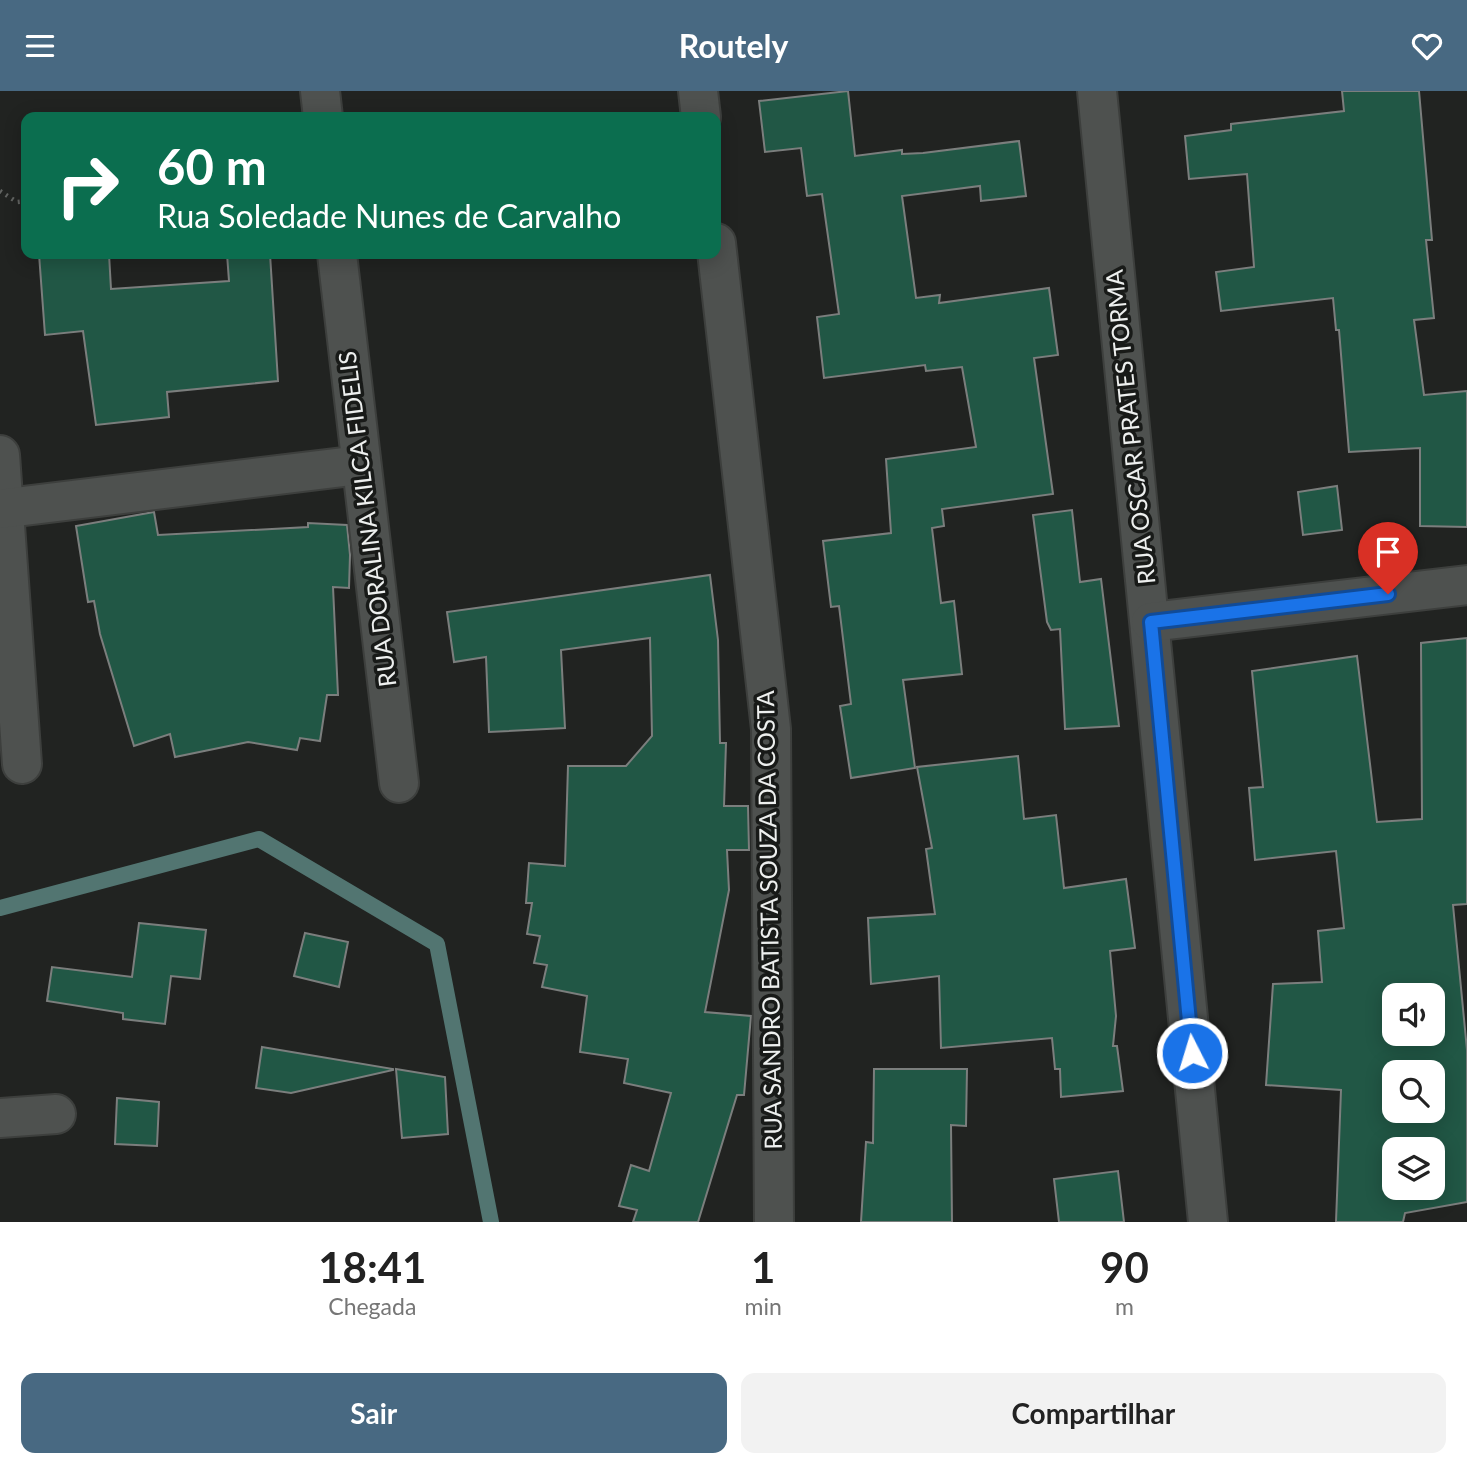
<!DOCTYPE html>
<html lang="pt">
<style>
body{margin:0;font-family:Lato,sans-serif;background:#f2f2f2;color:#222;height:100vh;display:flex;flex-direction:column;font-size:26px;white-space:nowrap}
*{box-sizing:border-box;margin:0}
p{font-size:23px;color:#767676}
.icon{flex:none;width:38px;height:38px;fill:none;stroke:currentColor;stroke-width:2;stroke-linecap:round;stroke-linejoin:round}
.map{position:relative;height:1131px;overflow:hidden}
.drawer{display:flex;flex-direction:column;background:#fff;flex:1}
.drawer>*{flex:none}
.hud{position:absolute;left:21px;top:21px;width:700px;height:147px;border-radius:14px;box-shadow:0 4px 18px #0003;background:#0b6e4f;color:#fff;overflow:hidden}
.buttons{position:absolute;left:1382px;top:892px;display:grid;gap:14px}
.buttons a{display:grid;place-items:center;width:63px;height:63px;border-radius:14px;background:#fff;box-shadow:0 4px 18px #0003;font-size:35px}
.pin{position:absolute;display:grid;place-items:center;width:60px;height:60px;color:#fff;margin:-72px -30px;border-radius:50% 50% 50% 0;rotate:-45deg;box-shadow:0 0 7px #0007}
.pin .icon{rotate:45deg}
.me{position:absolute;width:77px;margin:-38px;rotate:355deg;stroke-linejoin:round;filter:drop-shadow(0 0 5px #0008)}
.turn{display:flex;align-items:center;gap:24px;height:147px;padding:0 21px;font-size:32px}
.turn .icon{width:91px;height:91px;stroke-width:2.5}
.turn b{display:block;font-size:49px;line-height:60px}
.eta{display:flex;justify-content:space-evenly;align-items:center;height:119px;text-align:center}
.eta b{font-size:42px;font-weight:700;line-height:49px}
.cta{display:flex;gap:14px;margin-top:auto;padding:14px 21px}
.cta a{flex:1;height:80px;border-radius:14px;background:#486982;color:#fff;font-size:28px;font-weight:700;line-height:80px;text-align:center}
.cta a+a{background:#f2f2f2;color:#222}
header{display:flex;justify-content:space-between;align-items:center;height:91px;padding:0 21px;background:#486982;color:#fff;font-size:32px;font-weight:700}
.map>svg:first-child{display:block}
</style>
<header><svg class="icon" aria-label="menu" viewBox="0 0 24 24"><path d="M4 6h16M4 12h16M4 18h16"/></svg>Routely<svg class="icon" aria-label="heart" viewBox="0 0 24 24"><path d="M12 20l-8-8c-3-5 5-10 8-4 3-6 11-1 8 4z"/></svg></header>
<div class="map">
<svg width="1467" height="1131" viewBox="0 0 1467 1131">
<rect width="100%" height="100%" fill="#212321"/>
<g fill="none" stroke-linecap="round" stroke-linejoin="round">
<polyline stroke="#527571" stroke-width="16" points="0,817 259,748 437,853 491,1131"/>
</g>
<g fill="#215745" stroke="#7b7e7d" stroke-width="2" fill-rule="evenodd">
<polygon points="848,0 855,65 902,59 902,63 923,62 1019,50 1026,105 981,110 980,95 902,105 916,207 940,204 939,212 1049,197 1058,264 1034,267 1053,403 942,418 944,435 932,437 941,512 954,510 962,583 903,589 915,677 851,687 840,615 851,613 839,515 831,516 823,450 891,442 886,368 976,356 962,276 926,280 925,274 824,287 817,226 839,223 822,103 807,105 801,57 765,61 759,10"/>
<polygon points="1342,0 1419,0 1432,149 1426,149 1434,227 1414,229 1424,304 1467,300 1467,436 1420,435 1420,357 1349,361 1339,239 1336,239 1333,207 1221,220 1216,181 1254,176 1247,83 1189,88 1185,45 1231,39 1231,33 1344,20"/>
<polygon points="39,163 109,163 111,198 229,190 227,163 270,163 278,290 167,301 169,326 96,334 83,240 45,244"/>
<polygon points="1337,395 1342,439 1303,444 1298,401"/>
<polygon points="1072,419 1080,491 1101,488 1119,635 1065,638 1060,538 1051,539 1047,531 1033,424"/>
<polygon points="154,421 158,444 308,436 308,432 347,434 350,464 349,497 333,496 338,604 327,604 320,650 300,647 297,659 248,651 175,666 170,643 134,655 100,543 94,510 88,511 76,435"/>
<polygon points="710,484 718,549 720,652 726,652 724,715 748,715 749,759 727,759 729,799 705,921 751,925 744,1004 737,1004 698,1131 633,1131 637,1119 619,1115 631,1074 649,1080 671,1002 624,992 628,968 580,961 587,905 542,896 547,874 534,872 540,845 527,843 532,812 526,812 529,772 565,775 568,675 626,675 652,645 650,547 561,559 565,637 489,641 486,566 454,571 447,521"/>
<path d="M1467 547V813L1453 814 1467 959V1111L1405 1122 1403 1131H1336L1341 999 1266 994 1273 893 1322 891 1318 840 1344 837 1336 760 1255 769 1249 697 1263 696 1252 580 1357 565 1377 731 1422 728 1421 552ZM1395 905H1433V943H1395ZM1395 982H1433V1020H1395ZM1395 1059H1433V1097H1395Z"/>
<polygon points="1018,665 1024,728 1056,724 1064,797 1126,788 1135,857 1110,860 1116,925 1113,955 1117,955 1123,1000 1061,1006 1060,978 1055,978 1052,947 941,957 939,885 871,893 868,827 935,823 926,758 932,757 917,676"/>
<polygon points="139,832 206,839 200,888 171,885 165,933 123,928 123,922 47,910 52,876 132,886"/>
<polygon points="305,842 348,851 339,896 294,885"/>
<polygon points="262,956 393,978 393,979 291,1002 256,997"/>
<polygon points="396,978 445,986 448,1043 402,1047"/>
<polygon points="874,978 967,978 966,1035 951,1034 952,1131 861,1131 866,1051 873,1052"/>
<polygon points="117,1007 159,1011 157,1055 115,1053"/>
<polygon points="1118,1080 1124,1131 1059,1131 1054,1088"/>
</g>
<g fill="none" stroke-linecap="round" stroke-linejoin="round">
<defs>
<g id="street">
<polyline points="320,0 323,26"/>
<polyline points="698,0 701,26"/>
<polyline points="1097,0 1208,1131"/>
<polyline points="716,152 771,638 774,1131"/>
<polyline points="337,163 399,692"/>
<polyline points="0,364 22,673"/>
<polyline points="0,418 360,374"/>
<polyline points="1151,531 1467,494"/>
<polyline points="0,1027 56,1023"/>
</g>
</defs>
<use href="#street" stroke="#3d3f3d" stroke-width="42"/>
<polyline stroke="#626462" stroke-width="4.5" stroke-dasharray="2 5" stroke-linecap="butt" points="0,100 17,111 26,110"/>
<use href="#street" stroke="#4e514f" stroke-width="38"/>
</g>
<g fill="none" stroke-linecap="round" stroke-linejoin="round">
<defs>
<polyline id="route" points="1192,962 1151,531 1388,503"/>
</defs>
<use href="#route" stroke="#114b97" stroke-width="18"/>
<use href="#route" stroke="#1a73e8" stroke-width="12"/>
</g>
<g text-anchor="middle" stroke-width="7" stroke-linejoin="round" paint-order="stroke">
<g font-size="24" fill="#edefee" stroke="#181a18">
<text transform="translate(1131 336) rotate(-96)" y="8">RUA OSCAR PRATES TORMA</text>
<text transform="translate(368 428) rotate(-97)" y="8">RUA DORALINA KILCA FIDELIS</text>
<text transform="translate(770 829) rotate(-91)" y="8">RUA SANDRO BATISTA SOUZA DA COSTA</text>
</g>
</g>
</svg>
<div class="buttons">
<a><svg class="icon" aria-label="sound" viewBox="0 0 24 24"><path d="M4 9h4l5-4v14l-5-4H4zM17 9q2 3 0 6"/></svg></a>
<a><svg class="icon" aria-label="search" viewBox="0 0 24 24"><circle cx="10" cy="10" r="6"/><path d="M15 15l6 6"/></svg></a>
<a><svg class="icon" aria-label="layers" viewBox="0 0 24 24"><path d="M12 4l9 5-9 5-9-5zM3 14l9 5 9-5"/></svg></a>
</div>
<div class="pin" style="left:1388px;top:503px;background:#d93025"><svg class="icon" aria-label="arrive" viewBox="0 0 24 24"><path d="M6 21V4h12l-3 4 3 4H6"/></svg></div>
<svg class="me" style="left:1192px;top:962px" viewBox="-20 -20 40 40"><circle r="17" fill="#1a73e8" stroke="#fff" stroke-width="3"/><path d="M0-11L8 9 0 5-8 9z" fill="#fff"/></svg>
<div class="hud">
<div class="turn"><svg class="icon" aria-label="right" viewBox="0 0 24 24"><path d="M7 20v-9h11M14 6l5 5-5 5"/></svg><div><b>60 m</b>Rua Soledade Nunes de Carvalho</div></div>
</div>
</div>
<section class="drawer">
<div class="eta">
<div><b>18:41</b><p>Chegada</p></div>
<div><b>1</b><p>min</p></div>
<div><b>90</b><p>m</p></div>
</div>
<div class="cta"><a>Sair</a><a>Compartilhar</a></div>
</section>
